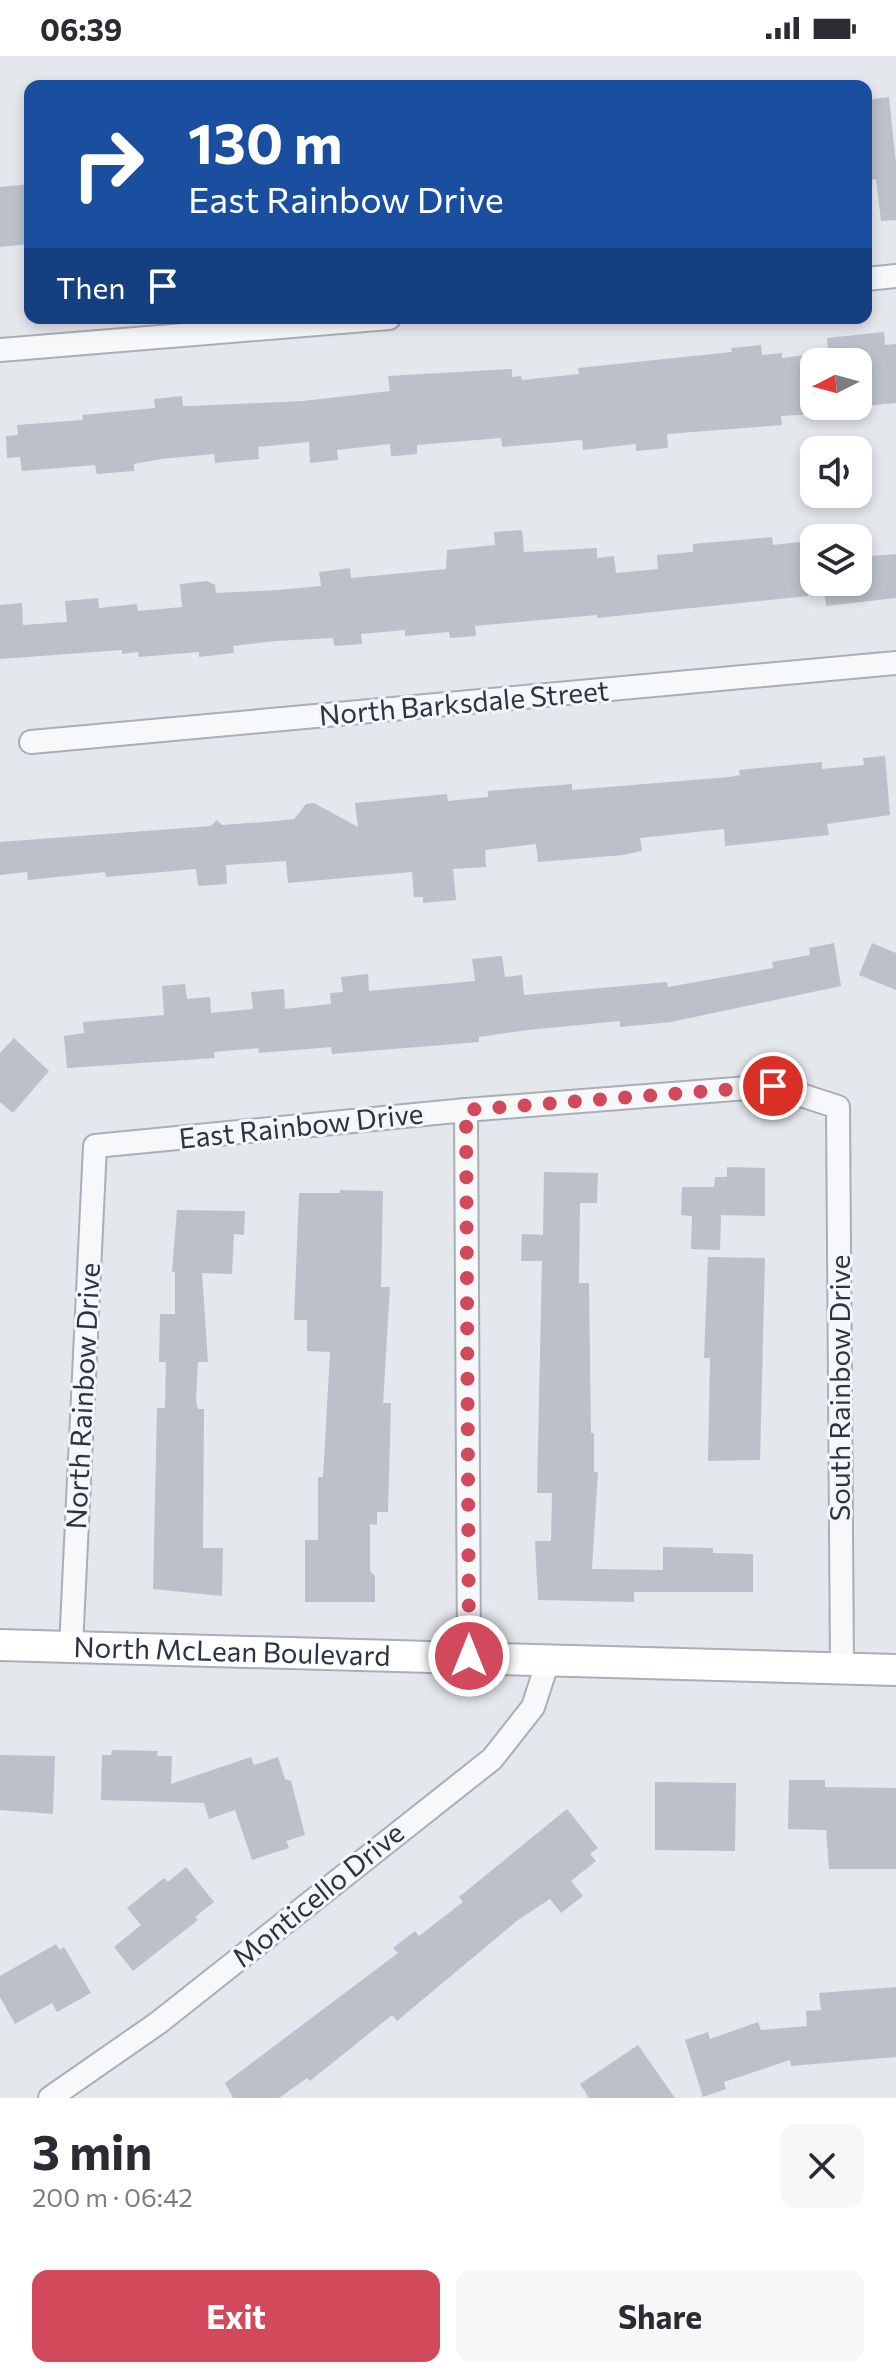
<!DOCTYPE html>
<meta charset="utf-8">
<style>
body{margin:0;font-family:Commissioner,sans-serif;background:#f7f7f7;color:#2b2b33;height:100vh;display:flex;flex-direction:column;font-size:30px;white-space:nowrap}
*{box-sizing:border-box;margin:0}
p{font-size:26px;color:#7c7c81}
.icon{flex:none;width:44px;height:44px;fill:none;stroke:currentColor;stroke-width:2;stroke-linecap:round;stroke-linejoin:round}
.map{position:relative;height:2042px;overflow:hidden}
.drawer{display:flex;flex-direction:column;background:#fff;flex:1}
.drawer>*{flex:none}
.hud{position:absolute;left:24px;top:24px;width:848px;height:244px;border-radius:16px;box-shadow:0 4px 12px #0003;background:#1a4fa0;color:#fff;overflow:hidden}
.needle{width:52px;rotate:264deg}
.tools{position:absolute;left:800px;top:292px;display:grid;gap:16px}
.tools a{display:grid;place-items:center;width:72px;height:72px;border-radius:16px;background:#fff;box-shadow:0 4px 12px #0003;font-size:40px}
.pin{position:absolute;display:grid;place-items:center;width:68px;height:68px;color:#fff;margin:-34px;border:4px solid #fff;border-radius:50%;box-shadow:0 2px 8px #0007}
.me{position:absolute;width:88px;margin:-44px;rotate:0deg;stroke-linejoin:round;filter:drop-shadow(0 0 6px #0008)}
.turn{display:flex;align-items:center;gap:28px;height:168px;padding:0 32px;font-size:36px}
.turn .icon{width:104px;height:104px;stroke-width:2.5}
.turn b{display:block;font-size:56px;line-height:68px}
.then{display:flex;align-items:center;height:76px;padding:0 32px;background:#0003;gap:16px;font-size:30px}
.round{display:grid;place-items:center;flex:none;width:84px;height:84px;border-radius:16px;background:#f7f7f7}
.headline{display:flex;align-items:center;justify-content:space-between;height:136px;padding:0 32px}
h1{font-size:48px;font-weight:700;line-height:60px}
.cta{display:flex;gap:16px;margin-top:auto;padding:16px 32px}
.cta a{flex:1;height:92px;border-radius:16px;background:#d1495b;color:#fff;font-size:32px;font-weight:700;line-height:92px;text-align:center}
.cta a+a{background:#f7f7f7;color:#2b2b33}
.status{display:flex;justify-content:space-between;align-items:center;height:56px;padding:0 40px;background:#fff;direction:ltr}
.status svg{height:22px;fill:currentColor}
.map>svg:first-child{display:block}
</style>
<div class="status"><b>06:39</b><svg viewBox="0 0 49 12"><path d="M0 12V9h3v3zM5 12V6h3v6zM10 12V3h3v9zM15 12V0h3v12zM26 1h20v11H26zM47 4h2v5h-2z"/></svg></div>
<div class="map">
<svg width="896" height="2042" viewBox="0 0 896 2042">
<rect width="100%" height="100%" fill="#e4e7ec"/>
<g fill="#bbc0ca">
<polygon points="889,41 896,108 896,164 881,165 876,123 870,124 867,117 866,44"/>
<polygon points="30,128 30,188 0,191 0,131"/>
<polygon points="884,276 885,289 896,288 896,347 863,350 859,306 829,306 827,282"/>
<polygon points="761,289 762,299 782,297 782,302 814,298 814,358 781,360 782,369 667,378 668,392 636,395 636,388 583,394 582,384 502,391 501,382 417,389 417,398 395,400 391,400 390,388 337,394 338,404 310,407 309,386 258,391 259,403 215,407 214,398 161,403 134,408 134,415 97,418 95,409 22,415 20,401 7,402 6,380 18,379 17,369 83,364 82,359 155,352 154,343 182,340 183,350 192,350 303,345 390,335 388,320 512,313 512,321 521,320 522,324 579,318 578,312 732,296 731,292"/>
<polygon points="522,474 524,496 597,492 597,502 614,500 616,517 658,513 657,499 693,496 693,488 772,481 773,489 801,486 808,540 597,562 597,559 475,570 476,580 450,582 449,576 405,580 405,574 361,578 362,588 334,590 333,582 276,585 233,590 234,597 199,601 199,596 139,601 138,596 122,598 122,594 0,603 0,549 22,547 23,569 67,566 65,545 98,542 99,552 137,548 138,555 182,551 180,528 207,525 215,529 216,537 278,534 321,530 319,516 350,512 351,522 446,513 447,494 495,489 494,476"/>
<polygon points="896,498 896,542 826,550 823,526 858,526 858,501"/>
<polygon points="885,700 890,759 827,768 829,779 725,790 724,773 640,782 642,795 623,799 538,806 536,788 485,794 486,811 453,813 456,844 423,847 423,841 414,841 412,816 288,827 286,805 226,809 227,828 198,830 196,813 106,821 105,816 28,824 27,816 0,819 0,786 211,770 217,764 222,769 277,765 294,763 306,748 314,747 358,771 355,747 447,738 448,745 488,741 488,735 572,728 572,734 730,721 740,719 739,714 822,706 822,713 864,709 863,702"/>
<polygon points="834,887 841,930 671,966 620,971 620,965 528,974 479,981 479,986 332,998 331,991 259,997 258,992 214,996 215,1002 67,1012 64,980 84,977 83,966 164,959 162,930 185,928 187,943 210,941 211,957 253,953 251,936 284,933 285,953 331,948 330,937 343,936 341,921 368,918 369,935 475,925 472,903 502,900 505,921 522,919 524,939 667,926 668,931 773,912 772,906 810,899 809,892"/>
<polygon points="872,887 896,897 896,934 859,919"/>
<polygon points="14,982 49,1015 13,1057 0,1046 0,997"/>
<polygon points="727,1111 765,1112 765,1160 721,1159 720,1194 691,1193 692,1160 681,1159 682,1131 714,1131 715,1121 727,1121"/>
<polygon points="544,1116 598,1117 597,1147 580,1147 579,1227 589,1227 591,1377 594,1377 594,1416 598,1416 592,1513 663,1514 663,1491 713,1492 713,1497 753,1498 753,1536 634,1536 634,1546 538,1544 535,1485 551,1485 552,1437 537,1437 542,1205 521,1205 522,1178 543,1179"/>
<polygon points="340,1134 383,1135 381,1231 390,1231 383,1347 391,1347 388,1456 377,1456 377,1469 370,1468 370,1515 375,1520 375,1546 305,1546 305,1484 318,1484 318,1421 323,1421 330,1296 307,1295 307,1264 294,1264 299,1137 340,1137"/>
<polygon points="177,1154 245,1155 244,1179 234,1178 232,1218 202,1217 208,1306 198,1306 196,1345 198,1353 204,1353 203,1492 223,1492 222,1540 153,1533 157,1352 165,1352 166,1306 159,1306 160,1258 175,1258 175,1216 172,1216"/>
<polygon points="708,1201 765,1202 760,1404 708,1405 710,1302 704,1302"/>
<polygon points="112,1694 158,1695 157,1700 172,1700 171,1728 251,1701 254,1709 278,1701 285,1723 291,1725 305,1779 286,1785 289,1792 252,1804 235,1754 209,1763 204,1747 101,1744 102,1699 111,1699"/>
<polygon points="0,1699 55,1700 53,1758 0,1754"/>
<polygon points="789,1724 825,1724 825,1731 896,1732 896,1813 829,1813 826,1774 788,1773"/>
<polygon points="655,1726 736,1727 735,1795 655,1794"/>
<polygon points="567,1753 598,1792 590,1798 596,1805 571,1825 583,1840 561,1857 550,1843 518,1864 397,1965 392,1959 310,2025 307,2022 279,2042 233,2042 225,2027 398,1897 393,1892 415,1875 419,1880 463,1846 459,1841"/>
<polygon points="186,1811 214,1846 195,1861 198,1864 133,1915 114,1891 141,1869 127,1852 164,1822 168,1826"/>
<polygon points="56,1888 60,1894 64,1891 91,1937 57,1956 52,1947 15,1968 0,1941 0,1920"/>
<polygon points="896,1931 896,2001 791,2010 790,2004 724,2026 726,2033 703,2041 685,1984 708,1976 710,1983 758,1966 761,1974 807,1970 806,1955 821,1954 819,1937"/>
<polygon points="638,1989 675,2042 589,2042 580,2028"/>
</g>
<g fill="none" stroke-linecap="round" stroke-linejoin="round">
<defs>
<g id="street">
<polyline points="866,223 896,220"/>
<polyline points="0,294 389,262"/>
<polyline points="31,686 896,607"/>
<polyline points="466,1054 469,1600"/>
<polyline points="71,1591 95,1090 466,1054 773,1030 838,1051 842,1612"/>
<polyline points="50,2042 158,1967 492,1703 533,1651 548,1605"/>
</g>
<g id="secondary">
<path id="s1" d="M0 1589 896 1614"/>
</g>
</defs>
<use href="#street" stroke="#a9aeb7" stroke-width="26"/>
<use href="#secondary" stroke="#a9aeb7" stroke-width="34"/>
<use href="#street" stroke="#f7f8fa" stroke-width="22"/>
<use href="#secondary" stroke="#fff" stroke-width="30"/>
</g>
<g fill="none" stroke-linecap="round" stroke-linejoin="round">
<polyline stroke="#d1495b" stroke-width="14" stroke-dasharray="0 25.2" points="469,1600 466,1054 773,1030"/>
</g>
<g text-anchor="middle" stroke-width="6" stroke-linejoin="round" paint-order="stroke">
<g font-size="28" fill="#2b3445" stroke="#f4f6f9">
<text transform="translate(464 647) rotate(-5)" y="10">North Barksdale Street</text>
<text transform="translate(301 1070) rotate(-6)" y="10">East Rainbow Drive</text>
<text transform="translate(840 1332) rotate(-90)" y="10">South Rainbow Drive</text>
<text transform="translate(83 1340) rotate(-87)" y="10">North Rainbow Drive</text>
<text dy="10" stroke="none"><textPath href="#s1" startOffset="232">North McLean Boulevard</textPath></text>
<text transform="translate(318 1839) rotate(-39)" y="10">Monticello Drive</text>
</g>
</g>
</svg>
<div class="tools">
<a><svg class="needle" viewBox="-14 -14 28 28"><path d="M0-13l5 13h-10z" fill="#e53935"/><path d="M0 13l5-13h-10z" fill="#7c7c81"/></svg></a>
<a><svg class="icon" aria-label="sound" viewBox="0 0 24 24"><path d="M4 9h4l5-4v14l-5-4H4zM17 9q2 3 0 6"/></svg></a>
<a><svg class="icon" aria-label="layers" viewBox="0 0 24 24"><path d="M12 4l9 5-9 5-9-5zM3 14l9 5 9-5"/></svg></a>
</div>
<div class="pin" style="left:773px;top:1030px;background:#d93025"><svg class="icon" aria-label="arrive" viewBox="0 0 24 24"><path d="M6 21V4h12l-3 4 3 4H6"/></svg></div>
<svg class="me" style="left:469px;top:1600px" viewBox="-20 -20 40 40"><circle r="17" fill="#d1495b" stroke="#fff" stroke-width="3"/><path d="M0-11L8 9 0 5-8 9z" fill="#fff"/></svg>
<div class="hud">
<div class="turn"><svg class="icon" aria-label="right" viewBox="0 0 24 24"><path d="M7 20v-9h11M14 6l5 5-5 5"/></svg><div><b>130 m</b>East Rainbow Drive</div></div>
<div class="then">Then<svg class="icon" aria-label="arrive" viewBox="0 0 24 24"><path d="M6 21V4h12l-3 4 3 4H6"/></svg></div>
</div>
</div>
<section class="drawer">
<div class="headline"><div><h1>3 min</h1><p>200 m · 06:42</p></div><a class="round"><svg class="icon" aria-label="close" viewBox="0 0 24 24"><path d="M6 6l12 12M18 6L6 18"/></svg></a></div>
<div class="cta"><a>Exit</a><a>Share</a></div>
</section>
